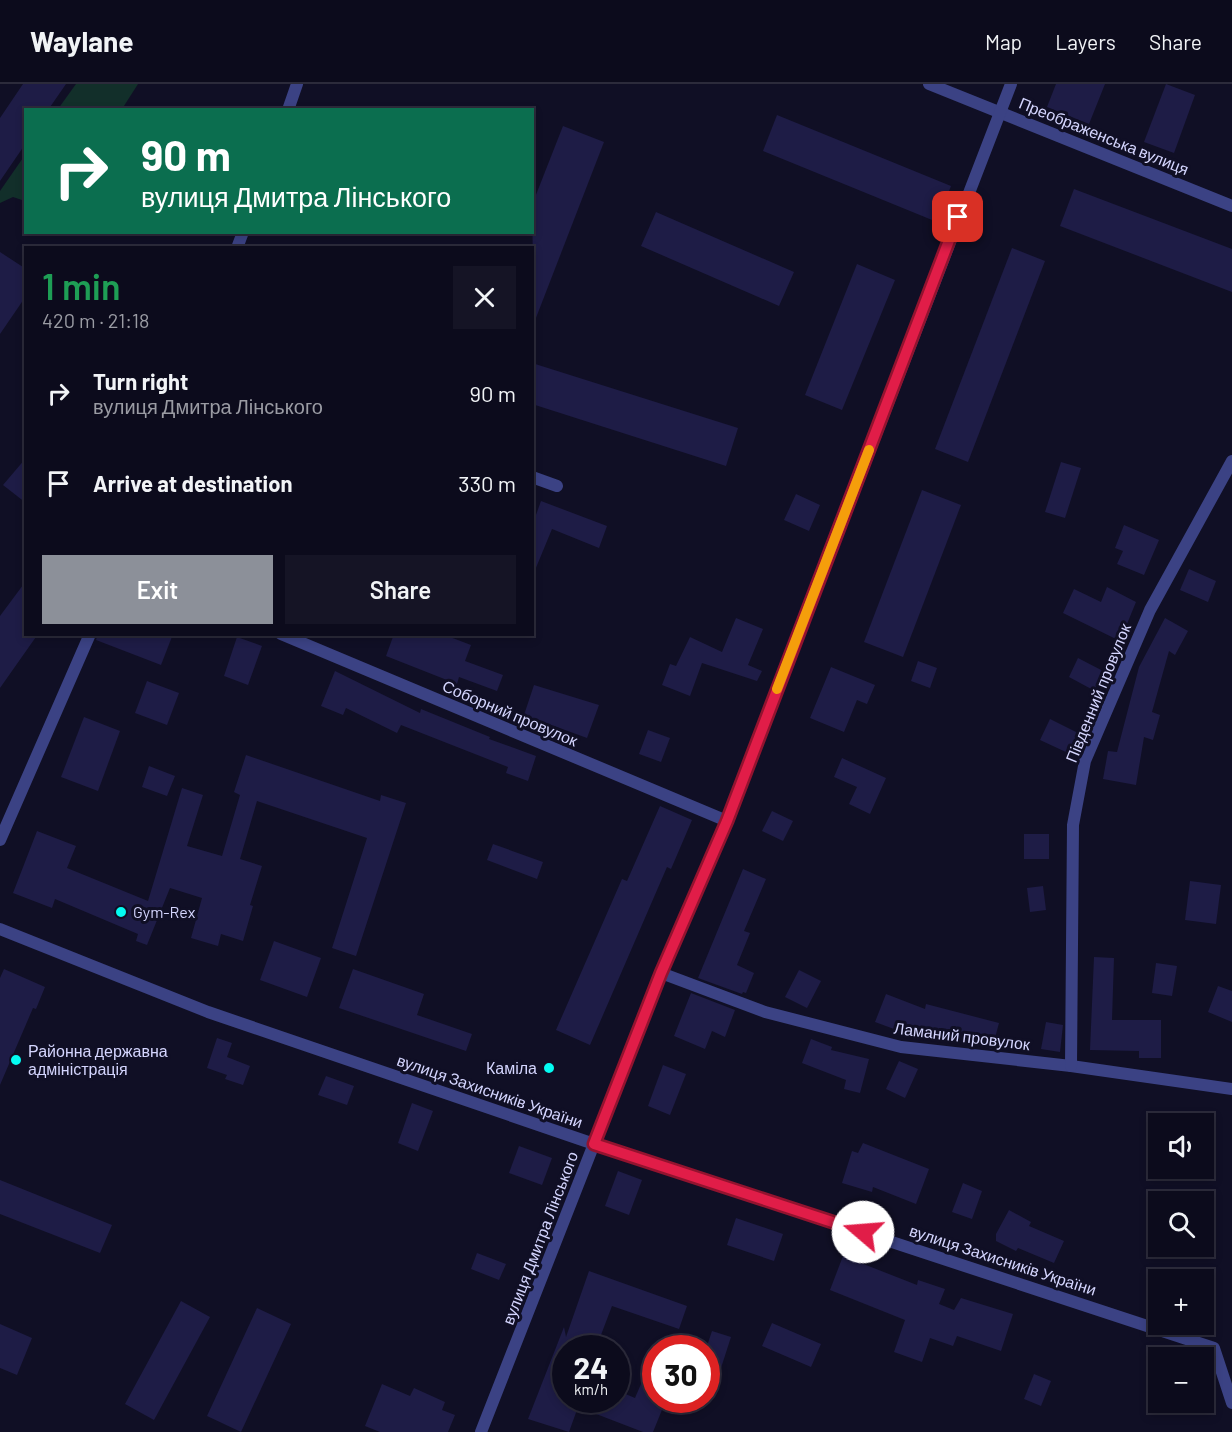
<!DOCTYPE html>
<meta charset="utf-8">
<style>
body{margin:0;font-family:Barlow,sans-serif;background:#151425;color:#f1f3f6;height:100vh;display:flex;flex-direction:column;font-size:22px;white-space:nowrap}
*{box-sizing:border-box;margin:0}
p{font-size:20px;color:#9a9ba3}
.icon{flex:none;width:33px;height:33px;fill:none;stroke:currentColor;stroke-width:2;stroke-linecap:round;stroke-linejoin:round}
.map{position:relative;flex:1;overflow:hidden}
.side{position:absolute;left:24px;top:162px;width:510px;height:390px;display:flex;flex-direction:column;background:#0c0b1c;border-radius:0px;box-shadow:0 3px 9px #0003,0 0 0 2px #2c2b3b}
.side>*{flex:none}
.top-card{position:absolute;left:24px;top:24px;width:510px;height:126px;border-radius:0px;box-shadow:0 3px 9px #0003,0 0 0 2px #2c2b3b;background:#0b6e4f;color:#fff;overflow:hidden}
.buttons{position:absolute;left:1148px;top:1029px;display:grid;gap:12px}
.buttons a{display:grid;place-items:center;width:66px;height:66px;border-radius:0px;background:#0c0b1c;box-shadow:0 3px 9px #0003,0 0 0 2px #2c2b3b;font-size:30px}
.speed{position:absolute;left:552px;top:1251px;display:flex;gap:12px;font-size:30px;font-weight:700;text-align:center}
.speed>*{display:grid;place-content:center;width:78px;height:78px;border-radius:50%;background:#0c0b1c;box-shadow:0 3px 9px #0003,0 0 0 2px #2c2b3b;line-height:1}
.speed small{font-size:15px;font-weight:400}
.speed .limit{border:9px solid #d22;background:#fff;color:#111}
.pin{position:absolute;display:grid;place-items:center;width:51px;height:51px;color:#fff;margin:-26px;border-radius:12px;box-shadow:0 3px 9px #0006}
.me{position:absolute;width:66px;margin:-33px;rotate:288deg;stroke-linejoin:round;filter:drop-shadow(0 0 4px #0008)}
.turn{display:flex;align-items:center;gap:21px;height:126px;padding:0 18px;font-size:27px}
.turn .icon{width:78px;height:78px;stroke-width:2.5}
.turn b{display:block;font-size:42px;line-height:51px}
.round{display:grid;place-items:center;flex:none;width:63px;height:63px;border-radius:0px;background:#151425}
.summary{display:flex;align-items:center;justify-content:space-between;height:102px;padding:0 18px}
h1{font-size:36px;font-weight:600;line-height:45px;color:#1e9e55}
.action{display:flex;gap:12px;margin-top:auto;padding:12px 18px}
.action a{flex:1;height:69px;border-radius:0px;background:#8c9099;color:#fff;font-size:24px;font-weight:600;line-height:69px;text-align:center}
.action a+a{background:#151425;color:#f1f3f6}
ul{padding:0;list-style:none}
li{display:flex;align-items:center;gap:18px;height:90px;padding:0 18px}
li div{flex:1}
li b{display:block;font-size:22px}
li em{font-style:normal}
header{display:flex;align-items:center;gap:36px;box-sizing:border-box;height:84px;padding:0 30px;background:#0c0b1c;border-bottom:2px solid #2c2b3b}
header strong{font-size:28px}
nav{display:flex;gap:33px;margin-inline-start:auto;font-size:21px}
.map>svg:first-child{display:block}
</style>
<header>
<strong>Waylane</strong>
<nav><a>Map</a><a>Layers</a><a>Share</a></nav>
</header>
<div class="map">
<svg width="1232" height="1348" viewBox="0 0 1232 1348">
<rect width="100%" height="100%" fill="#100f25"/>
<g fill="#122f2a">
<polygon points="76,0 138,0 122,25 58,25"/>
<polygon points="25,71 25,117 13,113 0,119 0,107"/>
</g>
<g fill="#1e1c46">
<polygon points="23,0 66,0 48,26 26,26 26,59 0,97 0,34"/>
<polygon points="1056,0 1105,0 1089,40 1047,23"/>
<polygon points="1166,0 1195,11 1174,69 1144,58"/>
<polygon points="777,31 951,102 937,138 763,67"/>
<polygon points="563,42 604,58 534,239 532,121"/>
<polygon points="1074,105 1232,165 1232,208 1060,142"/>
<polygon points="656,128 794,188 779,222 641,162"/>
<polygon points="1012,164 1045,177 968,378 935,365"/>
<polygon points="0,168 26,185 26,212 0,250"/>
<polygon points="857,180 895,196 842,326 805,311"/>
<polygon points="532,279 738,344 726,382 532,320"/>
<polygon points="26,374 26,419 3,401"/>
<polygon points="1061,378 1081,384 1065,434 1045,428"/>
<polygon points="922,406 961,421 903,573 864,558"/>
<polygon points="796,410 820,421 809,447 784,436"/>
<polygon points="541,417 607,442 599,464 552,445 533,491 532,442"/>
<polygon points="1124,441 1159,456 1144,491 1117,480 1123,467 1115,464"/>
<polygon points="1189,485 1216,497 1208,518 1180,506"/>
<polygon points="26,497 26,550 38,550 0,604 0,532"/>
<polygon points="1107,503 1136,518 1120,557 1063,529 1074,505 1101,518"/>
<polygon points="736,534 763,545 748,581 762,587 757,597 702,579 690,612 662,601 670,580 676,582 690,553 722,568"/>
<polygon points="1165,534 1188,547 1175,571 1169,567 1152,628 1160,631 1153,656 1144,653 1136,701 1103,695 1108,667 1117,668 1139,583"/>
<polygon points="98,550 173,550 161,581 96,556"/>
<polygon points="394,550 442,550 471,561 465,577 503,591 497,607 459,593 457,600 386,572"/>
<polygon points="237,553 262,562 248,601 224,592"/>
<polygon points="1078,574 1105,588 1095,607 1069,593"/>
<polygon points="918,577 937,584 930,604 911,597"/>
<polygon points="831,583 875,601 867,620 857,616 844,648 810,634"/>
<polygon points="335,587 420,629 421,625 490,653 489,655 536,672 528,697 506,689 508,683 401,641 397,649 346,624 343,631 321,622"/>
<polygon points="147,597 179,609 167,641 135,629"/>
<polygon points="534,601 599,621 587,654 524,631"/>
<polygon points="84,633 120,647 98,707 61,693"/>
<polygon points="1050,635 1078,649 1068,669 1040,656"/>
<polygon points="648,646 670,654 661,678 639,670"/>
<polygon points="246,671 380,717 381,711 406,719 356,872 332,864 367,754 257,717 240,775 262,782 250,821 253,822 243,857 221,850 218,862 191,854 202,814 170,804 147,861 136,857 138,850 55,815 52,824 13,809 37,747 76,762 67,784 148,817 182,704 203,711 187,762 222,772 240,711 234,708"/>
<polygon points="842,674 886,694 870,730 849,720 857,703 834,693"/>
<polygon points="149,682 175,692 167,712 142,703"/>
<polygon points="660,722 692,736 671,785 667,783 590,961 556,946 622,795 627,797"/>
<polygon points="772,727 793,737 783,757 762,747"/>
<rect x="1024" y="750" width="25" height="25"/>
<polygon points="493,760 543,778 537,795 487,776"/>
<polygon points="743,785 766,795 744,847 750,849 737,881 754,889 746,909 743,908 742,910 698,894"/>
<polygon points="1190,797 1221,801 1216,840 1185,836"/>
<polygon points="1043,802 1046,826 1030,828 1027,804"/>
<polygon points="274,857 321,874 307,913 260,896"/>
<polygon points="1094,873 1114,874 1112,936 1161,936 1161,974 1139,974 1139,967 1090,966"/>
<polygon points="1156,879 1177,882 1172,912 1152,909"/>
<polygon points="4,885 45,903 36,925 33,924 0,1001 0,894"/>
<polygon points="353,885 424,910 417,931 472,950 466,967 339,924"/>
<polygon points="799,886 821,897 807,924 785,913"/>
<polygon points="1218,902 1232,907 1232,938 1208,928"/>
<polygon points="691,909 735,926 725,953 712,947 705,965 674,952"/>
<polygon points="886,910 925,925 926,920 999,939 992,965 946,953 944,957 895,942 894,945 875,938"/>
<polygon points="1046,938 1063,941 1060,968 1041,965"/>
<polygon points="217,954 232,959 227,973 250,982 243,1001 225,995 227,991 207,984"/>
<polygon points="811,955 832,963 831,966 869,975 860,1009 844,1005 846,996 802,979"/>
<polygon points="899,977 918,985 905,1014 886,1005"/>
<polygon points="663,981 686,990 670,1031 648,1022"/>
<polygon points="326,992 354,1002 347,1021 318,1011"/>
<polygon points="412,1019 433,1027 418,1067 398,1059"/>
<polygon points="863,1059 929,1085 916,1120 873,1103 872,1108 842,1099 852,1067 858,1069"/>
<polygon points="519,1062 552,1074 542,1101 509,1089"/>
<polygon points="618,1087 642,1096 629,1131 605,1122"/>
<polygon points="0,1096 112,1141 100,1169 0,1130"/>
<polygon points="963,1099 982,1107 972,1135 952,1128"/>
<polygon points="1009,1126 1031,1138 1029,1142 1064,1157 1054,1179 1018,1164 1016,1167 996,1157 996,1150"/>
<polygon points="736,1134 783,1150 774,1177 727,1161"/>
<polygon points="477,1169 506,1180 499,1196 471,1185"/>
<polygon points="843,1172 917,1201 918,1196 945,1205 939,1220 954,1226 961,1214 1013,1230 1001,1267 957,1252 953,1262 930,1254 922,1278 894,1268 905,1236 830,1206"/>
<polygon points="589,1187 687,1222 679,1245 612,1222 596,1264 566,1264 566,1316 616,1316 616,1306 635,1314 656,1265 656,1316 666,1316 653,1348 643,1348 578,1323 569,1348 528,1335 564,1243 566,1253"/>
<polygon points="181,1217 210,1233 154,1336 125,1320"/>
<polygon points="257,1224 291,1240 241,1348 207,1332"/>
<polygon points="772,1239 821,1260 811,1283 762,1262"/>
<polygon points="0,1240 32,1254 17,1291 0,1284"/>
<polygon points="712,1247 731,1253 710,1318 706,1317 706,1265"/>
<polygon points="1034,1290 1051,1297 1041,1322 1024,1315"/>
<polygon points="382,1300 410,1312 414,1304 445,1318 442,1326 455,1331 448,1348 380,1348 365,1342"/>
</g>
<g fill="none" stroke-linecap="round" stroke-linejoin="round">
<g stroke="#3b4284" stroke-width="12">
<polyline points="929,0 1232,122"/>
<polyline points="288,26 297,0"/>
<polyline points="237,164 243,148"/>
<polyline points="532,393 557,402"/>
<polyline points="281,550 727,737"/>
<polyline points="0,756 90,550"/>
<polyline points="0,845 208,928 594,1060 1214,1264 1232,1319"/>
<polyline points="661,889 765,928 901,963 1071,982 1232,1005"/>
<polyline points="1071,982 1073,741 1085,677 1150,526 1232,377"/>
<polyline points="481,1348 661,889 727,737 1011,0"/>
</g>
</g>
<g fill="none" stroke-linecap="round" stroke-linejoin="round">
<defs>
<polyline id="route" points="863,1148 594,1060 661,889 727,737 958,133"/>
</defs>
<use href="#route" stroke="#92132f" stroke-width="15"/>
<use href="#route" stroke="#e11d48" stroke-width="10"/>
<polyline stroke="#f59e0b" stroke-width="10" points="777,605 869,366"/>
</g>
<g fill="#04fbf2" stroke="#100f25" stroke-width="2">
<circle cx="121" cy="828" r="6"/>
<circle cx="16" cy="976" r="6"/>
<circle cx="549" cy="984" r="6"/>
</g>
<g text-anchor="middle" stroke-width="6" stroke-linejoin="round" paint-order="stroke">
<g font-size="16" fill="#d4d5fe" stroke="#100f25">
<text transform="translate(1104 52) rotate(22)" y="6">Преображенська вулиця</text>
<text transform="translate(1098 609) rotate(-68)" y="6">Південний провулок</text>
<text transform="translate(510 629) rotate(23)" y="6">Соборний провулок</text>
<text transform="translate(962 952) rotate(7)" y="6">Ламаний провулок</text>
<text transform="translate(490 1007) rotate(19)" y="6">вулиця Захисників України</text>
<text transform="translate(540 1154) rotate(-69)" y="6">вулиця Дмитра Лінського</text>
<text transform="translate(1003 1176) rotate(18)" y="6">вулиця Захисників України</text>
</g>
<g font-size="16" fill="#d4d5fe" stroke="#100f25" text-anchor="start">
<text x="133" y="834">Gym-Rex</text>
<text x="28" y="973">Районна державна<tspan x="28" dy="18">адміністрація</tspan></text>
<text x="537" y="990" text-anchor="end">Каміла</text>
</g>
</g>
</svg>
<div class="buttons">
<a><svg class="icon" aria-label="sound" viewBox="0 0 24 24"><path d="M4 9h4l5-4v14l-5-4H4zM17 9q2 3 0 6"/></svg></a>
<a><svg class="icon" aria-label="search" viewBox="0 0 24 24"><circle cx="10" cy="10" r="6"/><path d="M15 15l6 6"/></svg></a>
<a>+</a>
<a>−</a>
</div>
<div class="speed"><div>24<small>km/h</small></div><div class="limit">30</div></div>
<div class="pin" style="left:958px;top:133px;background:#d93025"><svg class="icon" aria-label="arrive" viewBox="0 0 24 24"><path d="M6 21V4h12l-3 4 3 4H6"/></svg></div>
<svg class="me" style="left:863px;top:1148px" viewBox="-20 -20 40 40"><circle r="19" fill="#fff"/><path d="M0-13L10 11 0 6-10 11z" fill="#e11d48"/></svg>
<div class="top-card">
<div class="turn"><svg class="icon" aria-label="right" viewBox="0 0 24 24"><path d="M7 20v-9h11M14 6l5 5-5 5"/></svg><div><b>90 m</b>вулиця Дмитра Лінського</div></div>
</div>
<section class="side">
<div class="summary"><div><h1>1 min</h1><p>420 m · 21:18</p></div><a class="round"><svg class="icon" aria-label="close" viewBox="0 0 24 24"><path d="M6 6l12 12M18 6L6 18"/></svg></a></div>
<ul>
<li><svg class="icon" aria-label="right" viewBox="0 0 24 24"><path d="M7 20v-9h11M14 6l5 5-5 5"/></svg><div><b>Turn right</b><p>вулиця Дмитра Лінського</p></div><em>90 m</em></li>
<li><svg class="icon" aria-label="arrive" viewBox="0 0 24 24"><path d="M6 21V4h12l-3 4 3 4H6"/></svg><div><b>Arrive at destination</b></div><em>330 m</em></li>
</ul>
<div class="action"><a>Exit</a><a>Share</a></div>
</section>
</div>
